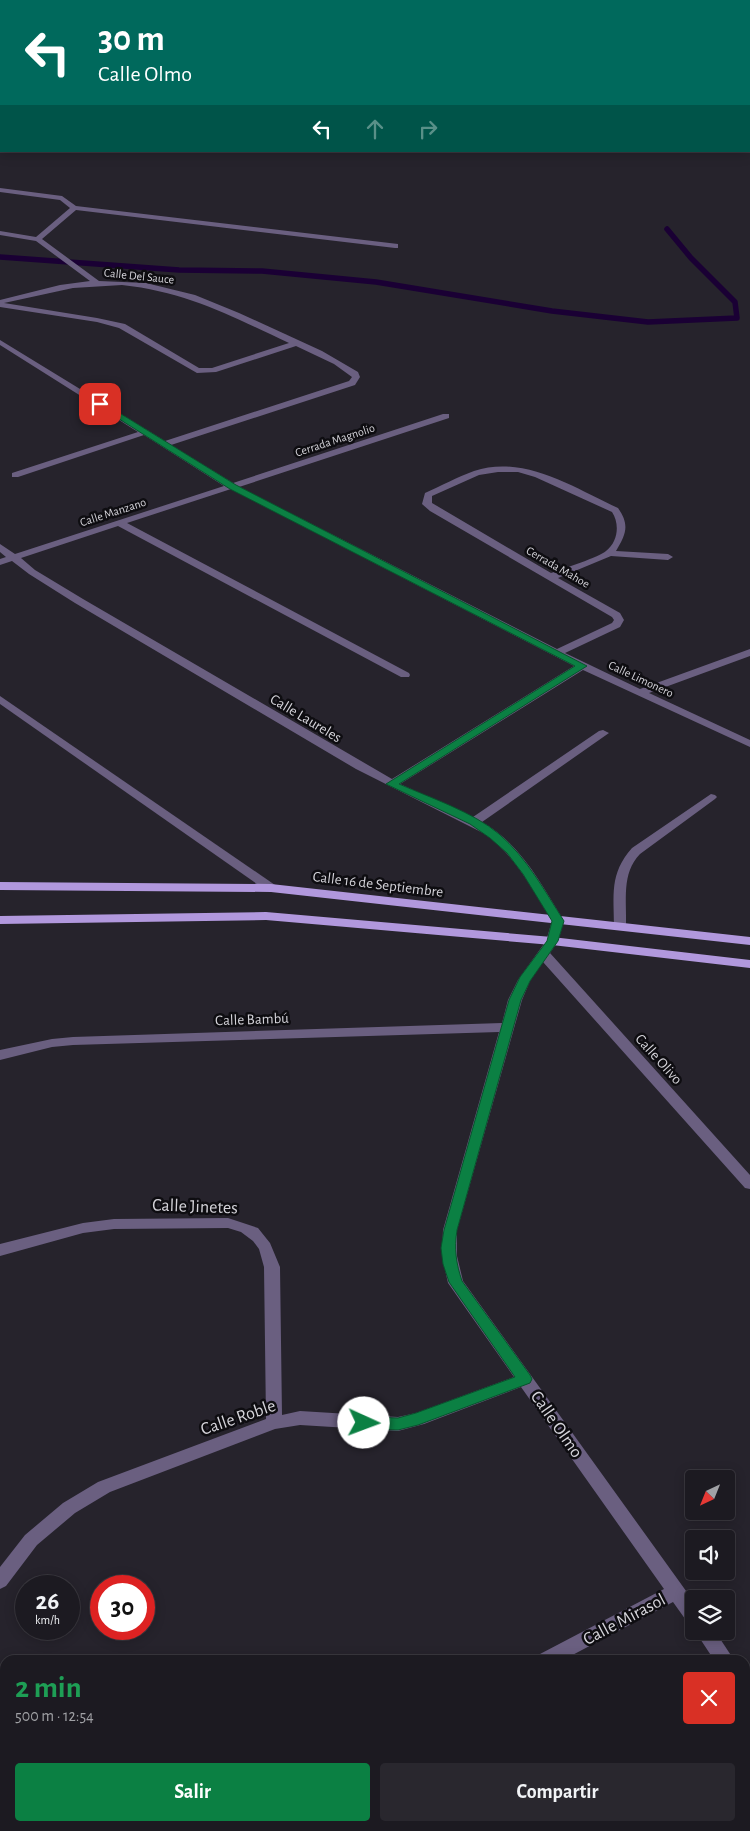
<!DOCTYPE html>
<html lang="es">
<meta charset="utf-8">
<style>
body{margin:0;font-family:"Alegreya Sans",sans-serif;background:#29272e;color:#f1f3f6;height:100vh;display:flex;flex-direction:column;font-size:19px;white-space:nowrap}
*{box-sizing:border-box;margin:0}
p{font-size:16px;color:#a0a1a5}
.icon{flex:none;width:28px;height:28px;fill:none;stroke:currentColor;stroke-width:2;stroke-linecap:round;stroke-linejoin:round}
.map{position:relative;flex:1;overflow:hidden}
.details{position:absolute;left:0px;top:1655px;width:750px;height:176px;display:flex;flex-direction:column;background:#1c1a21;border-radius:15px 15px 0 0;box-shadow:0 2px 12px #0003,0 0 0 1px #3a383f}
.details>*{flex:none}
.banner{position:absolute;left:0px;top:0px;width:750px;height:152px;box-shadow:0 2px 12px #0003,0 0 0 1px #3a383f;background:#00695c;color:#fff;overflow:hidden}
.needle{width:32px;rotate:223deg}
.fabs{position:absolute;left:685px;top:1470px;display:grid;gap:10px}
.fabs a{display:grid;place-items:center;width:50px;height:50px;border-radius:5px;background:#1c1a21;box-shadow:0 2px 12px #0003,0 0 0 1px #3a383f;font-size:25px}
.speed{position:absolute;left:15px;top:1575px;display:flex;gap:10px;font-size:25px;font-weight:700;text-align:center}
.speed>*{display:grid;place-content:center;width:65px;height:65px;border-radius:50%;background:#1c1a21;box-shadow:0 2px 12px #0003,0 0 0 1px #3a383f;line-height:1}
.speed small{font-size:12px;font-weight:400}
.speed .limit{border:8px solid #d22;background:#fff;color:#111}
.pin{position:absolute;display:grid;place-items:center;width:42px;height:42px;color:#fff;margin:-21px;border-radius:10px;box-shadow:0 2px 8px #0006}
.me{position:absolute;width:55px;margin:-28px;rotate:92deg;stroke-linejoin:round;filter:drop-shadow(0 0 4px #0008)}
.turn{display:flex;align-items:center;gap:18px;height:105px;padding:0 15px;font-size:22px}
.turn .icon{width:65px;height:65px;stroke-width:2.5}
.turn b{display:block;font-size:35px;line-height:42px}
.lanes{display:flex;align-items:center;height:48px;padding:0 15px;background:#0003;justify-content:center;gap:25px;direction:ltr}
.lanes .off{opacity:.35}
.round{display:grid;place-items:center;flex:none;width:52px;height:52px;border-radius:5px;background:#29272e}
.overview{display:flex;align-items:center;justify-content:space-between;height:85px;padding:0 15px}
h1{font-size:30px;font-weight:700;line-height:38px;color:#1e9e55}
.button{display:flex;gap:10px;margin-top:auto;padding:10px 15px}
.button a{flex:1;height:58px;border-radius:5px;background:#0b8043;color:#fff;font-size:20px;font-weight:700;line-height:58px;text-align:center}
.button a+a{background:#29272e;color:#f1f3f6}
.map>svg:first-child{display:block}
</style>
<div class="map">
<svg width="750" height="1831" viewBox="0 0 750 1831">
<rect width="100%" height="100%" fill="#26232c"/>
<g fill="none" stroke-linecap="round" stroke-linejoin="round">
<polyline stroke="#1a0034" stroke-width="5.5" points="0,257 179,270 262,271 376,282 552,311 648,322 737,318 735,302 691,258 667,229"/>
<g fill="#6a5f80" fill-rule="evenodd">
<rect x="553" y="0" width="6" height="1"/>
<polygon points="673,0 679,0 680,1 674,1"/>
<polygon points="713,0 720,0 721,1 714,1"/>
<rect x="0" y="11" width="1" height="4"/>
<path d="M0 188 62 196 76 206 398 244V248H395L76 210 42 239 99 281 146 283 195 295 239 313 322 351 358 372 360 377 355 385 171 445 233 483 443 414H449V418L239 487 557 649 612 623 614 620 612 617 430 511 422 504 425 493C441 486 457 477 474 471 524 454 574 488 618 508 630 525 626 534 616 551L668 554 673 557 668 560 611 556 558 578 620 613 624 620 620 627 565 653 640 689 750 649V656L649 693 750 740V747L583 670 400 784 473 817 599 731 603 730 609 733 482 822C521 844 541 884 564 921L558 941 550 953 750 1175V1189L745 1188 543 962 530 981 522 1000 457 1230V1256L463 1281 694 1602V1625L688 1623 673 1602 563 1660H537L540 1654 664 1589 521 1387 424 1424 398 1431 300 1425 275 1429 110 1492 75 1513 37 1545 6 1586 0 1589V1567L25 1535 63 1503 98 1482 266 1419 264 1267 259 1249 253 1241 241 1232 228 1228 114 1229 83 1233 0 1256V1244L83 1223 114 1219 228 1218 258 1228 270 1243 280 1267 282 1415 300 1411 398 1417 416 1413 514 1377 448 1283 442 1256 443 1230 499 1032 73 1045 52 1047 0 1060V1050L52 1039 73 1037 502 1023 508 1000 518 980 546 941 552 921C532 889 515 854 483 833L356 769 75 603 29 574 12 561 0 565V559L6 557 0 552V544L15 554 224 486 144 435 18 477H12V473L138 432 0 345V340L165 441 349 381 352 377 334 364 296 346 216 372 197 373 119 328 97 322 0 307V300L60 285 90 281 36 241 0 235V231L36 237 70 208 60 200 0 192ZM122 285C187 292 231 316 289 343L212 368H199L125 324 97 318 4 303 73 288ZM498 472H518L535 477 612 512C620 524 618 542 606 551 599 557 563 569 551 573L432 503V496L479 475ZM231 489 574 666 392 779 83 599 35 570 21 558 118 526 401 677H409L410 675 409 673 127 523Z"/>
<polygon points="0,696 275,885 277,888 275,891 267,891 0,704"/>
<path d="M711 794 715 795 717 797 715 799 640 854C621 874 627 900 626 927L624 930H616L614 927C614 895 609 874 632 848Z"/>
<polygon points="695,1631 715,1631 734,1660 714,1660"/>
<polygon points="745,1680 750,1681 750,1703 745,1702"/>
<polygon points="215,1826 242,1826 240,1831 213,1831"/>
</g>
<g fill="#b198dd" fill-rule="evenodd">
<polygon points="0,882 271,884 750,937 750,945 271,892 0,890"/>
<polygon points="266,912 552,937 750,960 750,968 552,945 266,920 0,924 0,916"/>
</g>
</g>
<path fill="#0b8043" stroke="#07532c" d="M100 401 236 485 587 666 399 784C431 798 473 812 499 834 527 858 544 890 564 921L558 941 530 981 521 1000 457 1230C454 1249 456 1263 462 1281L530 1375 532 1379 530 1383 418 1425 398 1430 364 1429 359 1428 357 1423 359 1419 364 1417 398 1418 416 1413 515 1377 449 1282 443 1264 441 1248 444 1230 509 1000 520 977 547 941 552 921 523 874 507 853 490 838 470 824 386 784 575 666 230 489 97 405 96 404Z"/>
<g text-anchor="middle" stroke-width="5" stroke-linejoin="round" paint-order="stroke">
<g font-size="12" fill="#d4d3d9" stroke="#0e0d11">
<text transform="translate(139 276) rotate(6)" y="4">Calle Del Sauce</text>
<text transform="translate(335 440) rotate(-18)" y="4">Cerrada Magnolio</text>
<text transform="translate(113 512) rotate(-18)" y="4">Calle Manzano</text>
<text transform="translate(558 567) rotate(30)" y="4">Cerrada Mahoe</text>
<text transform="translate(641 679) rotate(25)" y="4">Calle Limonero</text>
</g>
<g font-size="15" fill="#d4d3d9" stroke="#0e0d11">
<text transform="translate(306 718) rotate(31)" y="5">Calle Laureles</text>
<text transform="translate(378 884) rotate(7)" y="5">Calle 16 de Septiembre</text>
<text transform="translate(252 1019) rotate(-2)" y="5">Calle Bambú</text>
<text transform="translate(659 1059) rotate(48)" y="5">Calle Olivo</text>
</g>
<g font-size="18" fill="#d4d3d9" stroke="#0e0d11">
<text transform="translate(195 1206) rotate(2)" y="6">Calle Jinetes</text>
<text transform="translate(238 1417) rotate(-19)" y="6">Calle Roble</text>
<text transform="translate(557 1424) rotate(55)" y="6">Calle Olmo</text>
<text transform="translate(624 1619) rotate(-28)" y="6">Calle Mirasol</text>
</g>
</g>
</svg>
<div class="fabs">
<a><svg class="needle" viewBox="-14 -14 28 28"><path d="M0-13l5 13h-10z" fill="#e53935"/><path d="M0 13l5-13h-10z" fill="#a0a1a5"/></svg></a>
<a><svg class="icon" aria-label="sound" viewBox="0 0 24 24"><path d="M4 9h4l5-4v14l-5-4H4zM17 9q2 3 0 6"/></svg></a>
<a><svg class="icon" aria-label="layers" viewBox="0 0 24 24"><path d="M12 4l9 5-9 5-9-5zM3 14l9 5 9-5"/></svg></a>
</div>
<div class="speed"><div>26<small>km/h</small></div><div class="limit">30</div></div>
<div class="pin" style="left:100px;top:404px;background:#d93025"><svg class="icon" aria-label="arrive" viewBox="0 0 24 24"><path d="M6 21V4h12l-3 4 3 4H6"/></svg></div>
<svg class="me" style="left:364px;top:1423px" viewBox="-20 -20 40 40"><circle r="19" fill="#fff"/><path d="M0-13L10 11 0 6-10 11z" fill="#0b8043"/></svg>
<div class="banner">
<div class="turn"><svg class="icon" aria-label="left" viewBox="0 0 24 24"><path d="M17 20v-9H6M10 6l-5 5 5 5"/></svg><div><b>30 m</b>Calle Olmo</div></div>
<div class="lanes"><svg class="icon" aria-label="left" viewBox="0 0 24 24"><path d="M17 20v-9H6M10 6l-5 5 5 5"/></svg><svg class="icon off" aria-label="ahead" viewBox="0 0 24 24"><path d="M12 20V5M6 11l6-6 6 6"/></svg><svg class="icon off" aria-label="right" viewBox="0 0 24 24"><path d="M7 20v-9h11M14 6l5 5-5 5"/></svg></div>
</div>
<section class="details">
<div class="overview"><div><h1>2 min</h1><p>500 m · 12:54</p></div><a class="round" style="background:#d93025;color:#fff"><svg class="icon" aria-label="close" viewBox="0 0 24 24"><path d="M6 6l12 12M18 6L6 18"/></svg></a></div>
<div class="button"><a>Salir</a><a>Compartir</a></div>
</section>
</div>
